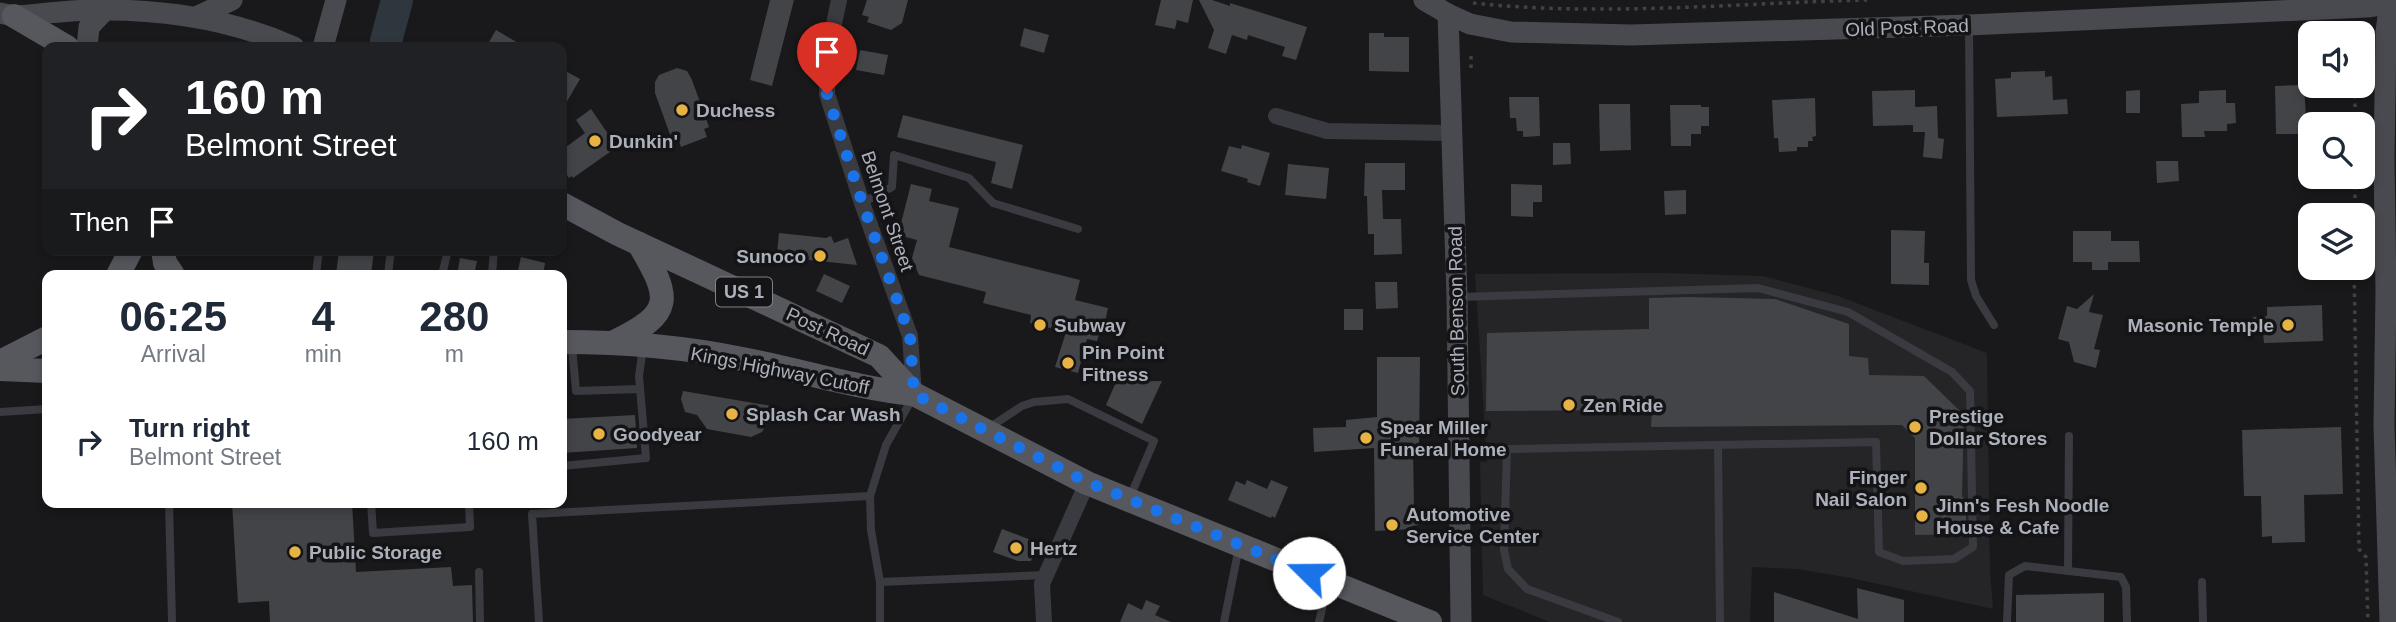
<!DOCTYPE html>
<style>
body{margin:0;font-family:Helvetica,sans-serif;background:#f2f2f3;color:#1f2937;height:100vh;display:flex;flex-direction:column;font-size:26px;white-space:nowrap}
*{box-sizing:border-box;margin:0}
p{font-size:23px;color:#747a83}
.icon{flex:none;width:38px;height:38px;fill:none;stroke:currentColor;stroke-width:2;stroke-linecap:round;stroke-linejoin:round}
.map{position:relative;flex:1;overflow:hidden}
.panel{position:absolute;left:42px;top:270px;width:525px;height:238px;display:flex;flex-direction:column;background:#fff;border-radius:14px;box-shadow:0 4px 10px #0003}
.panel>*{flex:none}
.banner{position:absolute;left:42px;top:42px;width:525px;height:214px;border-radius:14px;box-shadow:0 4px 10px #0003;background:#202124;color:#fff;overflow:hidden}
.controls{position:absolute;left:2298px;top:21px;display:grid;gap:14px}
.controls a{display:grid;place-items:center;width:77px;height:77px;border-radius:14px;background:#fff;box-shadow:0 4px 10px #0003;font-size:35px}
.pin{position:absolute;display:grid;place-items:center;width:60px;height:60px;color:#fff;margin:-72px -30px;border-radius:50% 50% 50% 0;rotate:-45deg;box-shadow:0 0 7px #0007}
.pin .icon{rotate:45deg}
.me{position:absolute;width:77px;margin:-38px;rotate:292deg;stroke-linejoin:round;filter:drop-shadow(0 0 5px #0008)}
.turn{display:flex;align-items:center;gap:24px;height:147px;padding:0 28px;font-size:32px}
.turn .icon{width:91px;height:91px;stroke-width:2.5}
.turn b{display:block;font-size:49px;line-height:60px}
.then{display:flex;align-items:center;height:66px;padding:0 28px;background:#0003;gap:14px;font-size:26px}
.eta{display:flex;justify-content:space-evenly;align-items:center;height:119px;text-align:center}
.eta b{font-size:42px;font-weight:800;line-height:49px}
ul{padding:0;list-style:none}
li{display:flex;align-items:center;gap:21px;height:105px;padding:0 28px}
li div{flex:1}
li b{display:block;font-size:26px}
li em{font-style:normal}
.map>svg:first-child{display:block}
</style>
<div class="map">
<svg width="2396" height="622" viewBox="0 0 2396 622">
<rect width="100%" height="100%" fill="#19191b"/>
<polygon fill="#252528" points="1662,273 1763,276 1838,296 1987,353 1990,571 1993,609 1851,578 1797,569 1752,567 1750,622 1550,622 1483,595 1480,462 1487,462 1475,274"/>
<g fill="none" stroke-linecap="round" stroke-linejoin="round">
<polyline stroke="#2f373e" stroke-width="5" points="375,47 386,41"/>
<polyline stroke="#2f373e" stroke-width="32" points="388,47 386,41 397,0"/>
</g>
<g fill="#434448">
<polygon points="770,0 794,0 772,86 750,80"/>
<polygon points="867,0 908,0 902,23 891,30 867,22 869,17 862,15"/>
<polygon points="1161,0 1193,0 1188,23 1177,20 1175,29 1155,25"/>
<polygon points="1199,0 1212,0 1230,6 1230,3 1307,27 1296,60 1282,56 1285,47 1248,35 1247,40 1232,35 1226,54 1208,48 1214,30"/>
<polygon points="1024,28 1049,35 1044,53 1020,46"/>
<polygon points="496,30 525,47 486,47"/>
<polygon points="1369,33 1384,33 1384,37 1409,37 1409,72 1369,71"/>
<polygon points="860,50 888,55 884,75 856,70"/>
<polygon points="677,68 687,71 692,80 709,127 704,129 707,137 681,147 678,138 672,140 655,93 655,82 659,75"/>
<polygon points="562,69 580,79 562,110"/>
<polygon points="2045,71 2045,77 2052,76 2053,100 2067,99 2068,114 1997,117 1995,79 2011,78 2011,72"/>
<polygon points="2304,85 2307,134 2276,134 2275,86"/>
<polygon points="1915,90 1915,107 1937,106 1938,138 1944,139 1942,159 1923,157 1925,132 1913,132 1913,125 1873,126 1872,91"/>
<polygon points="2140,90 2140,113 2126,113 2126,91"/>
<polygon points="2226,90 2226,103 2235,103 2236,123 2227,124 2227,131 2204,131 2205,137 2182,137 2181,104 2199,103 2199,91"/>
<polygon points="1509,97 1539,97 1540,136 1523,137 1523,131 1517,131 1516,118 1510,118"/>
<polygon points="1815,98 1816,136 1812,137 1813,141 1808,141 1808,147 1797,147 1797,151 1779,152 1778,138 1774,138 1772,100"/>
<polygon points="1599,104 1630,104 1631,150 1600,151"/>
<polygon points="1670,105 1701,105 1701,107 1709,107 1709,126 1701,126 1701,134 1691,134 1691,146 1671,146"/>
<polygon points="591,109 617,147 573,178 572,176 569,178 562,167 562,150 585,133 576,120"/>
<polygon points="903,115 1023,145 1012,189 991,183 996,162 897,137"/>
<polygon points="1553,143 1570,143 1571,164 1553,165"/>
<polygon points="1242,145 1270,153 1260,186 1247,182 1248,179 1221,171 1229,146 1241,149"/>
<polygon points="2156,161 2178,161 2179,181 2157,183"/>
<polygon points="1365,163 1405,163 1405,190 1382,190 1383,219 1401,219 1402,254 1374,255 1374,234 1368,234 1367,196 1364,196"/>
<polygon points="1288,164 1329,168 1326,199 1285,195"/>
<polygon points="911,184 932,189 929,201 959,208 949,247 1080,280 1075,300 1108,308 1103,332 1100,331 1097,341 1087,339 1078,373 1055,367 1066,332 1030,323 1031,315 983,303 986,292 919,275 912,258 917,240 898,235"/>
<polygon points="1511,184 1542,185 1542,202 1533,202 1533,217 1511,216"/>
<polygon points="1686,190 1686,214 1665,215 1664,191"/>
<polygon points="1891,230 1925,231 1924,263 1929,263 1929,285 1891,284"/>
<polygon points="2073,231 2111,231 2111,241 2139,241 2140,262 2108,262 2108,270 2092,270 2092,262 2073,262"/>
<polygon points="779,233 826,238 831,236 834,243 848,238 857,265 809,260 777,253"/>
<polygon points="339,250 374,250 371,275 336,275"/>
<polygon points="521,257 545,263 543,275 517,275"/>
<polygon points="460,258 477,261 474,275 457,275"/>
<polygon points="824,274 850,286 842,303 816,291"/>
<polygon points="1375,282 1397,282 1398,308 1376,309"/>
<polygon points="2094,294 2089,312 2103,315 2094,349 2100,350 2096,368 2074,362 2069,342 2058,339 2067,306 2077,309"/>
<polygon points="1688,297 1775,299 1849,324 1849,356 1868,358 1869,375 1924,376 1964,415 1962,496 1966,501 1966,534 1915,535 1915,438 1902,425 1651,427 1652,410 1486,411 1487,333 1649,329 1649,298"/>
<polygon points="2322,305 2323,341 2264,343 2263,333 2254,334 2253,317 2267,316 2267,307"/>
<rect x="1344" y="309" width="19" height="21"/>
<polygon points="1377,357 1420,357 1419,450 1413,450 1414,507 1418,507 1419,525 1412,526 1412,529 1375,531 1374,448 1314,452 1313,428 1346,427 1346,420 1377,417"/>
<polygon points="1162,381 1142,424 1106,405 1116,382"/>
<polygon points="683,391 772,406 771,417 762,432 751,437 707,429 697,415 685,412 681,399"/>
<polygon points="635,415 637,448 562,453 562,419"/>
<polygon points="2341,427 2343,494 2304,495 2305,542 2272,543 2272,536 2262,537 2261,496 2244,496 2242,430"/>
<polygon points="1247,480 1267,489 1271,480 1288,487 1275,518 1272,516 1271,518 1228,500 1236,481 1245,485"/>
<polygon points="232,502 352,502 356,572 451,567 453,586 472,585 473,622 270,622 269,601 238,603"/>
<polygon points="1002,529 1039,543 1031,561 1018,561 993,552"/>
<polygon points="1857,588 1904,600 1904,622 1774,622 1774,592 1858,619"/>
<polygon points="2104,593 2104,622 2016,622 2016,595"/>
<polygon points="1146,600 1160,606 1155,615 1171,622 1120,622 1128,603 1142,610"/>
</g>
<g fill="none" stroke-linecap="round" stroke-linejoin="round">
<g stroke="#404246" stroke-width="3.5" stroke-dasharray="3.5 5" stroke-linecap="butt">
<path d="M1473 3C1603 17 1736 3 1867 0"/>
<polyline points="1471,56 1471,68"/>
<polyline points="2355,124 2355,86"/>
<polyline points="2355,215 2355,177"/>
<polyline points="2354,268 2359,549 2366,557 2368,622"/>
</g>
<g stroke="#3a3b40" stroke-width="8">
<polyline points="1969,26 1971,280 1976,296 1994,325"/>
<polyline points="862,203 892,187 894,155 969,178 993,203 1078,229"/>
<polyline points="316,275 319,250"/>
<polyline points="388,275 391,250"/>
<polyline points="442,275 448,250"/>
<polyline points="492,275 494,250"/>
<polyline points="1458,297 1758,288 1848,312 1952,372 1970,391 1973,547 1954,559 1903,561 1879,552 1876,442 1461,450"/>
<polyline points="572,347 576,391 640,389"/>
<polyline points="0,412 47,409"/>
<polyline points="990,427 1022,406 1034,402 1068,399 1154,441 1130,497"/>
<polyline points="1718,445 1720,622"/>
<polyline points="1507,449 1504,550 1508,569 1527,589 1618,622"/>
<polyline points="562,466 646,458 639,376 643,347"/>
<polyline points="169,502 172,622"/>
<polyline points="371,502 373,533 470,527 469,502"/>
<polyline points="2068,571 2069,436"/>
<polyline points="479,572 480,622"/>
<polyline points="880,582 1046,575"/>
<polyline points="2202,582 2203,622"/>
<polyline points="539,622 532,514 870,496"/>
<polyline points="880,622 880,582 871,530 870,496 886,445 913,397"/>
<polyline points="1224,622 1239,547"/>
<polyline points="1319,622 1328,584"/>
<polyline points="2007,622 2009,575 2025,566 2121,577 2126,587 2127,622"/>
</g>
<g stroke="#3a3b40" stroke-width="16">
<polyline points="839,0 828,52 827,94 862,203 910,336 914,394"/>
<polyline points="1276,116 1327,131 1452,133"/>
<polyline points="1044,622 1042,584 1087,483"/>
</g>
<g stroke="#484a4f" stroke-width="21">
<polyline points="1424,0 1448,14 1470,24 1511,32 1631,35 1969,25 2367,7 2396,3"/>
<polyline points="2390,0 2386,32 2384,159 2386,292 2384,425 2390,622"/>
<path d="M0 13 14 16C44 14 75 9 105 10 170 10 235 21 294 47"/>
<polyline points="1448,14 1457,297 1461,622"/>
<polyline points="196,17 232,0"/>
<polyline points="87,47 89,27 105,10"/>
<polyline points="323,47 336,0"/>
</g>
<g stroke="#56585e" stroke-width="24">
<polyline points="14,16 67,47"/>
<polyline points="562,204 618,234 879,356 914,394 1087,483 1430,622"/>
<polyline points="163,250 165,263 173,275"/>
<polyline points="118,275 131,250"/>
<path d="M562 342C621 342 684 347 742 359 800 370 855 388 914 394"/>
<path d="M614 342C675 313 671 298 639 244"/>
<polyline points="0,362 47,338"/>
<polyline points="0,369 47,371"/>
</g>
</g>
<g fill="none" stroke-linecap="round" stroke-linejoin="round">
<polyline stroke="#1a73e8" stroke-width="12" stroke-dasharray="0 21.6" points="827,94 862,202 910,336 914,394 1087,482 1309,573"/>
</g>
<g fill="#e7b345" stroke="#141416" stroke-width="2.5">
<circle cx="682" cy="110" r="7"/>
<circle cx="595" cy="141" r="7"/>
<circle cx="820" cy="256" r="7"/>
<circle cx="1040" cy="325" r="7"/>
<circle cx="2288" cy="325" r="7"/>
<circle cx="1068" cy="363" r="7"/>
<circle cx="1569" cy="405" r="7"/>
<circle cx="732" cy="414" r="7"/>
<circle cx="1915" cy="427" r="7"/>
<circle cx="599" cy="434" r="7"/>
<circle cx="1366" cy="438" r="7"/>
<circle cx="1921" cy="488" r="7"/>
<circle cx="1922" cy="516" r="7"/>
<circle cx="1392" cy="525" r="7"/>
<circle cx="1016" cy="548" r="7"/>
<circle cx="295" cy="552" r="7"/>
</g>
<g text-anchor="middle" stroke-width="7" stroke-linejoin="round" paint-order="stroke">
<rect fill="#141416" stroke="#7e8189" stroke-width="2" x="716" y="277.5" width="56" height="29" rx="5"/>
<g font-size="18" font-weight="bold" fill="#acb0ba">
<text x="744" y="298">US 1</text>
</g>
<g font-size="19" fill="#acb0ba" stroke="#141416">
<text transform="translate(1907 27) rotate(-2)" y="7">Old Post Road</text>
<text transform="translate(888 211) rotate(71)" y="7">Belmont Street</text>
<text transform="translate(1456 311) rotate(-91)" y="7">South Benson Road</text>
<text transform="translate(828 331) rotate(25)" y="7">Post Road</text>
<text transform="translate(780 370) rotate(11)" y="7">Kings Highway Cutoff</text>
</g>
<g font-size="19" font-weight="bold" fill="#acb0ba" stroke="#141416" text-anchor="start">
<text x="696" y="117">Duchess</text>
<text x="609" y="148">Dunkin'</text>
<text x="806" y="263" text-anchor="end">Sunoco</text>
<text x="1054" y="332">Subway</text>
<text x="2274" y="332" text-anchor="end">Masonic Temple</text>
<text x="1082" y="359">Pin Point<tspan x="1082" dy="22">Fitness</tspan></text>
<text x="1583" y="412">Zen Ride</text>
<text x="746" y="421">Splash Car Wash</text>
<text x="1929" y="423">Prestige<tspan x="1929" dy="22">Dollar Stores</tspan></text>
<text x="1380" y="434">Spear Miller<tspan x="1380" dy="22">Funeral Home</tspan></text>
<text x="613" y="441">Goodyear</text>
<text x="1907" y="484" text-anchor="end">Finger<tspan x="1907" dy="22">Nail Salon</tspan></text>
<text x="1936" y="512">Jinn's Fesh Noodle<tspan x="1936" dy="22">House &amp; Cafe</tspan></text>
<text x="1406" y="521">Automotive<tspan x="1406" dy="22">Service Center</tspan></text>
<text x="1030" y="555">Hertz</text>
<text x="309" y="559">Public Storage</text>
</g>
</g>
</svg>
<div class="controls">
<a><svg class="icon" aria-label="sound" viewBox="0 0 24 24"><path d="M4 9h4l5-4v14l-5-4H4zM17 9q2 3 0 6"/></svg></a>
<a><svg class="icon" aria-label="search" viewBox="0 0 24 24"><circle cx="10" cy="10" r="6"/><path d="M15 15l6 6"/></svg></a>
<a><svg class="icon" aria-label="layers" viewBox="0 0 24 24"><path d="M12 4l9 5-9 5-9-5zM3 14l9 5 9-5"/></svg></a>
</div>
<div class="pin" style="left:827px;top:94px;background:#d93025"><svg class="icon" aria-label="arrive" viewBox="0 0 24 24"><path d="M6 21V4h12l-3 4 3 4H6"/></svg></div>
<svg class="me" style="left:1309px;top:573px" viewBox="-20 -20 40 40"><circle r="19" fill="#fff"/><path d="M0-13L10 11 0 6-10 11z" fill="#1a73e8"/></svg>
<div class="banner">
<div class="turn"><svg class="icon" aria-label="right" viewBox="0 0 24 24"><path d="M7 20v-9h11M14 6l5 5-5 5"/></svg><div><b>160 m</b>Belmont Street</div></div>
<div class="then">Then<svg class="icon" aria-label="arrive" viewBox="0 0 24 24"><path d="M6 21V4h12l-3 4 3 4H6"/></svg></div>
</div>
<section class="panel">
<div class="eta">
<div><b>06:25</b><p>Arrival</p></div>
<div><b>4</b><p>min</p></div>
<div><b>280</b><p>m</p></div>
</div>
<ul>
<li><svg class="icon" aria-label="right" viewBox="0 0 24 24"><path d="M7 20v-9h11M14 6l5 5-5 5"/></svg><div><b>Turn right</b><p>Belmont Street</p></div><em>160 m</em></li>
</ul>
</section>
</div>
